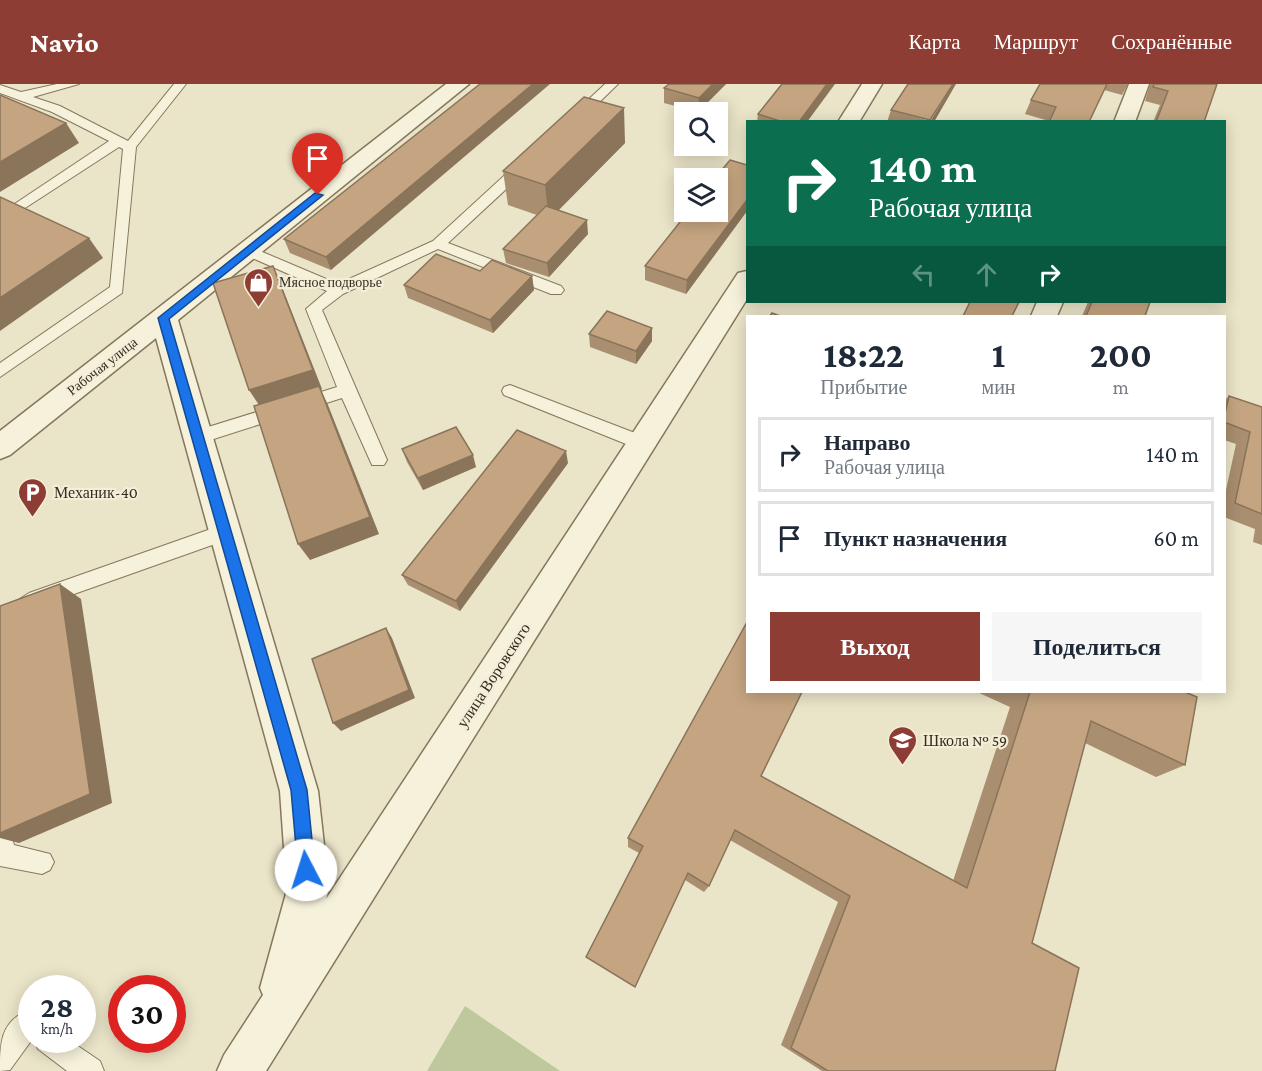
<!DOCTYPE html>
<html lang="ru">
<meta charset="utf-8">
<style>
body{margin:0;font-family:"Crimson Pro",serif;background:#f6f6f7;color:#1f2937;height:100vh;display:flex;flex-direction:column;font-size:22px;white-space:nowrap}
*{box-sizing:border-box;margin:0}
p{font-size:20px;color:#747a83}
.icon{flex:none;width:33px;height:33px;fill:none;stroke:currentColor;stroke-width:2;stroke-linecap:round;stroke-linejoin:round}
.map{position:relative;flex:1;overflow:hidden}
.side{position:absolute;left:746px;top:231px;width:480px;height:378px;display:flex;flex-direction:column;background:#fff;border-radius:0px;box-shadow:0 3px 15px #0003}
.side>*{flex:none}
.top-card{position:absolute;left:746px;top:36px;width:480px;height:183px;border-radius:0px;box-shadow:0 3px 15px #0003;background:#0b6e4f;color:#fff;overflow:hidden}
.buttons{position:absolute;left:674px;top:18px;display:grid;gap:12px}
.buttons a{display:grid;place-items:center;width:54px;height:54px;border-radius:0px;background:#fff;box-shadow:0 3px 15px #0003;font-size:30px}
.speed{position:absolute;left:18px;top:891px;display:flex;gap:12px;font-size:30px;font-weight:700;text-align:center}
.speed>*{display:grid;place-content:center;width:78px;height:78px;border-radius:50%;background:#fff;box-shadow:0 3px 15px #0003;line-height:1}
.speed small{font-size:15px;font-weight:400}
.speed .limit{border:9px solid #d22;background:#fff;color:#111}
.pin{position:absolute;display:grid;place-items:center;width:51px;height:51px;color:#fff;margin:-62px -26px;border-radius:50% 50% 50% 0;rotate:-45deg;box-shadow:0 0 6px #0007}
.pin .icon{rotate:45deg}
.me{position:absolute;width:66px;margin:-33px;rotate:355deg;stroke-linejoin:round;filter:drop-shadow(0 0 4px #0008)}
.turn{display:flex;align-items:center;gap:21px;height:126px;padding:0 24px;font-size:27px}
.turn .icon{width:78px;height:78px;stroke-width:2.5}
.turn b{display:block;font-size:42px;line-height:51px}
.lanes{display:flex;align-items:center;height:57px;padding:0 24px;background:#0003;justify-content:center;gap:30px;direction:ltr}
.lanes .off{opacity:.35}
.eta{display:flex;justify-content:space-evenly;align-items:center;height:102px;text-align:center}
.eta b{font-size:36px;font-weight:700;line-height:42px}
.primary-button{display:flex;gap:12px;margin-top:auto;padding:12px 24px}
.primary-button a{flex:1;height:69px;border-radius:0px;background:#8e3d34;color:#fff;font-size:24px;font-weight:700;line-height:69px;text-align:center}
.primary-button a+a{background:#f6f6f7;color:#1f2937}
ul{padding:0;list-style:none}
li{display:flex;align-items:center;gap:18px;height:75px;margin:0 12px 9px;padding:0 12px;border:3px solid #e0e1e3;border-radius:0px}
li div{flex:1}
li b{display:block;font-size:22px}
li em{font-style:normal}
header{display:flex;align-items:center;gap:36px;box-sizing:border-box;height:84px;padding:0 30px;background:#8e3d34;color:#fff}
header strong{font-size:28px}
nav{display:flex;gap:33px;margin-inline-start:auto;font-size:21px}
.map>svg:first-child{display:block}
</style>
<header>
<strong>Navio</strong>
<nav><a>Карта</a><a>Маршрут</a><a>Сохранённые</a></nav>
</header>
<div class="map">
<svg width="1262" height="987" viewBox="0 0 1262 987">
<rect width="100%" height="100%" fill="#eae4c8"/>
<polygon fill="#bec89c" points="465,922 560,987 427,987"/>
<g fill="none" stroke-linecap="round" stroke-linejoin="round">
<defs>
<g id="service">
<polygon points="57,0 79,0 33,13 60,22 128,57 174,0 186,0 136,63 122,209 0,293 0,279 110,203 123,65 119,63 22,126 17,127 10,123 109,57 52,28 0,9 0,1 21,8"/>
<polygon points="605,0 618,0 581,36 573,36 573,30"/>
<polygon points="524,77 531,81 529,84 448,159 561,202 564,206 561,210 551,210 438,165 343,210 322,226 387,376 384,381 372,381 342,314 198,360 192,358 189,353 192,348 337,303 306,225 327,207 243,170 241,167 243,164 253,164 338,200 433,157 519,78"/>
<polygon points="510,301 648,354 651,359 648,364 636,364 504,311 502,307 504,303"/>
<polygon points="225,440 232,442 234,448 232,454 43,521 0,548 0,528 29,509"/>
<polygon points="0,734 8,738 14,761 50,770 54,778 50,786 42,790 0,782"/>
<path d="M27 927 32 929V956H69L100 977 104 987H67L38 965 34 956 31 957 10 986 0 987C0 961 0 938 27 927Z"/>
</g>
<g id="minor">
<polygon points="446,0 469,0 178,236 318,707 329,806 326,815 738,189 747,187 747,215 266,987 217,987 224,971 263,911 260,904 287,806 280,707 156,254 10,371 0,375 0,347"/>
<polygon points="862,0 882,0 859,38 838,38"/>
<polygon points="1129,0 1149,0 1135,38 1114,38"/>
<polygon points="1037,218 1063,218 1057,232 1031,232"/>
</g>
</defs>
<use href="#service" stroke="#85775e" stroke-width="2"/>
<use href="#minor" stroke="#85775e" stroke-width="3"/>
<use href="#service" fill="#f6f1da" fill-rule="evenodd"/>
<use href="#minor" fill="#f6f1da" fill-rule="evenodd"/>
</g>
<g fill="#a98e6f">
<polygon points="480,0 331,186 290,169 284,155"/>
<polygon points="726,0 698,28 664,19 664,4"/>
<polygon points="1040,0 1128,0 1122,11 1104,6 1049,37 1025,30 1031,16"/>
<polygon points="1150,0 1217,0 1204,38 1153,38 1160,21 1145,17"/>
<polygon points="891,26 934,38 887,38"/>
<polygon points="758,30 807,38 757,38"/>
<polygon points="625,59 558,126 588,150 549,193 506,179 503,165 537,131 508,121 503,87"/>
<polygon points="747,81 747,127 686,210 645,196 645,182"/>
<polygon points="480,187 532,192 534,206 493,249 408,214 404,201"/>
<polygon points="1088,218 1150,218 1145,232 1082,232"/>
<polygon points="652,244 652,257 636,280 590,263 589,250"/>
<polygon points="1229,312 1262,323 1262,461 1253,458 1255,445 1224,433 1224,415 1236,360 1224,356 1224,317"/>
<polygon points="402,365 476,383 423,406 407,378"/>
<polygon points="568,379 460,527 408,501 402,491"/>
<polygon points="977,608 1185,608 1185,681 1156,693 1085,659 1032,859 1055,987 822,987 781,961 838,818 730,756 709,802 704,808 685,796 635,903 589,875 586,873 639,769 628,763 628,754 761,692 953,797 1010,623"/>
</g>
<g fill="#8a745a">
<polygon points="533,0 550,0 331,186 326,173"/>
<polygon points="713,0 726,0 698,28 699,14"/>
<polygon points="827,0 835,0 807,38 799,38"/>
<polygon points="953,0 956,0 934,38 930,38"/>
<polygon points="624,24 625,59 549,136 545,101"/>
<polygon points="66,39 79,59 0,108 0,78"/>
<polygon points="747,116 747,127 686,210 687,196"/>
<polygon points="587,136 588,150 549,193 547,179"/>
<polygon points="89,154 103,174 0,247 0,214"/>
<polygon points="273,182 282,203 322,305 321,306 328,321 379,450 310,476 298,460 261,324 249,306"/>
<polygon points="532,192 534,206 493,249 490,236"/>
<polygon points="652,244 652,257 636,280 636,267"/>
<polygon points="566,367 568,379 460,527 456,517"/>
<polygon points="473,371 476,383 423,406 418,394"/>
<polygon points="60,500 81,515 112,719 19,759 0,754 0,749"/>
<polygon points="386,544 392,554 415,614 341,647 333,639"/>
</g>
<g fill="#c5a581" stroke="#8a745a" stroke-width="1.5">
<polygon points="480,0 533,0 326,173 284,155"/>
<polygon points="669,0 713,0 699,14 664,4"/>
<polygon points="782,0 827,0 799,38 783,38 758,30"/>
<polygon points="908,0 953,0 930,36 891,26"/>
<polygon points="1040,0 1107,0 1089,38 1049,38 1056,23 1031,16"/>
<polygon points="1154,0 1217,0 1204,38 1156,38 1168,7 1153,3"/>
<polygon points="0,11 66,39 0,78"/>
<polygon points="584,13 624,24 545,101 503,87"/>
<polygon points="730,76 747,81 747,116 687,196 645,182 688,128 717,128 717,94 715,94"/>
<polygon points="0,113 89,154 0,214"/>
<polygon points="546,122 587,136 547,179 503,165"/>
<polygon points="436,170 480,187 492,176 532,192 490,236 404,201"/>
<polygon points="273,182 313,286 249,306 213,199"/>
<polygon points="970,218 1019,218 1012,232 963,232"/>
<polygon points="1092,218 1150,218 1145,232 1086,232"/>
<polygon points="607,227 652,244 636,267 589,250"/>
<polygon points="772,229 780,232 770,232"/>
<polygon points="319,302 370,433 298,460 254,322"/>
<polygon points="1229,312 1262,323 1262,430 1235,419 1250,348 1224,338 1224,334"/>
<polygon points="456,343 473,371 418,394 402,365"/>
<polygon points="517,346 566,367 456,517 402,491"/>
<polygon points="60,500 90,710 0,749 0,522"/>
<polygon points="747,538 747,608 802,608 761,692 967,804 1030,608 1028,608 1185,608 1197,613 1185,681 1091,637 1032,859 1079,884 1055,987 828,987 791,964 850,812 735,746 709,802 688,789 635,903 586,873 643,762 628,754"/>
<polygon points="386,544 409,606 333,639 312,575"/>
</g>
<polygon fill="#1a73e8" stroke="#114b97" stroke-width="1.5" points="315,109 323,111 169,235 307,706 315,786 312,792 306,795 300,792 298,786 291,706 158,234"/>
<defs>
<symbol id="shop-pin" viewBox="-11 -11 22 30"><path d="M0 17L-7.5 6A9.5 9.5 0 1 1 7.5 6Z" fill="#8e3d34" stroke="#f3eed7"/><path d="M-5-2.5h2.3a2.7 3.5 0 0 1 5.4 0H5L5.5 6h-11ZM-1.5-2.5h3a1.5 2.3 0 0 0-3 0Z" fill="#fff"/></symbol>
<symbol id="parking-pin" viewBox="-11 -11 22 30"><path d="M0 17L-7.5 6A9.5 9.5 0 1 1 7.5 6Z" fill="#8e3d34" stroke="#f3eed7"/><path d="M-3.5-5.5H1a3.5 3.5 0 0 1 0 7H-1V5.5H-3.5ZM-1-3.4V-.6H.8a1.4 1.4 0 0 0 0-2.8Z" fill="#fff"/></symbol>
<symbol id="school-pin" viewBox="-11 -11 22 30"><path d="M0 17L-7.5 6A9.5 9.5 0 1 1 7.5 6Z" fill="#8e3d34" stroke="#f3eed7"/><path d="M0-5L7-2L0 1L-7-2ZM-4 1L0 2.5L4 1V4Q0 6-4 4Z" fill="#fff"/></symbol>
</defs>
<g fill-rule="evenodd">
<use href="#shop-pin" x="242" y="182" width="33" height="45"/>
<use href="#parking-pin" x="16" y="392" width="33" height="45"/>
<use href="#school-pin" x="886" y="640" width="33" height="45"/>
</g>
<g text-anchor="middle" stroke-width="4.5" stroke-linejoin="round" paint-order="stroke">
<g font-size="14" fill="#362e21" stroke="#f3eed7" text-anchor="start">
<text x="279" y="203">Мясное подворье</text>
</g>
<g font-size="14" fill="#362e21" stroke="#f3eed7">
<text transform="translate(102 282) rotate(-38)" y="5">Рабочая улица</text>
</g>
<g font-size="16" fill="#362e21" stroke="#f3eed7" text-anchor="start">
<text x="54" y="414">Механик-40</text>
<text x="923" y="662">Школа № 59</text>
</g>
<g font-size="16" fill="#362e21" stroke="#f3eed7">
<text transform="translate(493 591) rotate(-57)" y="6">улица Воровского</text>
</g>
</g>
</svg>
<div class="buttons">
<a><svg class="icon" aria-label="search" viewBox="0 0 24 24"><circle cx="10" cy="10" r="6"/><path d="M15 15l6 6"/></svg></a>
<a><svg class="icon" aria-label="layers" viewBox="0 0 24 24"><path d="M12 4l9 5-9 5-9-5zM3 14l9 5 9-5"/></svg></a>
</div>
<div class="speed"><div>28<small>km/h</small></div><div class="limit">30</div></div>
<div class="pin" style="left:318px;top:111px;background:#d93025"><svg class="icon" aria-label="arrive" viewBox="0 0 24 24"><path d="M6 21V4h12l-3 4 3 4H6"/></svg></div>
<svg class="me" style="left:306px;top:786px" viewBox="-20 -20 40 40"><circle r="19" fill="#fff"/><path d="M0-13L10 11 0 6-10 11z" fill="#1a73e8"/></svg>
<div class="top-card">
<div class="turn"><svg class="icon" aria-label="right" viewBox="0 0 24 24"><path d="M7 20v-9h11M14 6l5 5-5 5"/></svg><div><b>140 m</b>Рабочая улица</div></div>
<div class="lanes"><svg class="icon off" aria-label="left" viewBox="0 0 24 24"><path d="M17 20v-9H6M10 6l-5 5 5 5"/></svg><svg class="icon off" aria-label="ahead" viewBox="0 0 24 24"><path d="M12 20V5M6 11l6-6 6 6"/></svg><svg class="icon" aria-label="right" viewBox="0 0 24 24"><path d="M7 20v-9h11M14 6l5 5-5 5"/></svg></div>
</div>
<section class="side">
<div class="eta">
<div><b>18:22</b><p>Прибытие</p></div>
<div><b>1</b><p>мин</p></div>
<div><b>200</b><p>m</p></div>
</div>
<ul>
<li><svg class="icon" aria-label="right" viewBox="0 0 24 24"><path d="M7 20v-9h11M14 6l5 5-5 5"/></svg><div><b>Направо</b><p>Рабочая улица</p></div><em>140 m</em></li>
<li><svg class="icon" aria-label="arrive" viewBox="0 0 24 24"><path d="M6 21V4h12l-3 4 3 4H6"/></svg><div><b>Пункт назначения</b></div><em>60 m</em></li>
</ul>
<div class="primary-button"><a>Выход</a><a>Поделиться</a></div>
</section>
</div>
